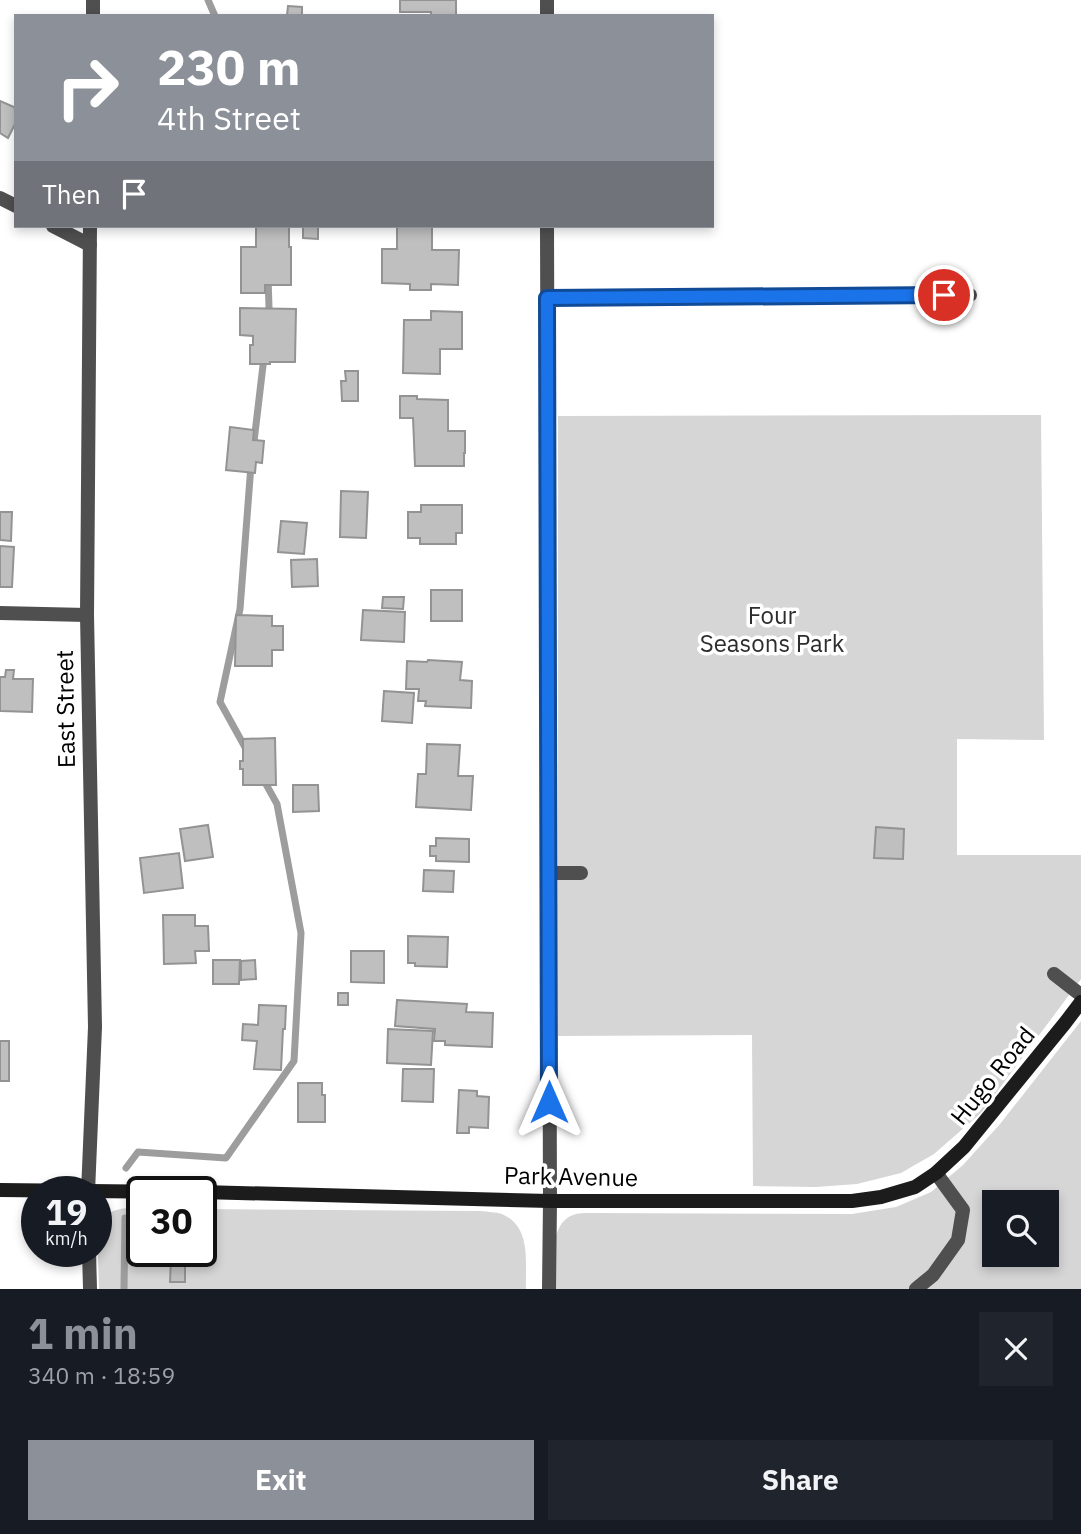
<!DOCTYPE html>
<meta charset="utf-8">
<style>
body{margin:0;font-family:"IBM Plex Sans",sans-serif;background:#20242c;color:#f1f3f6;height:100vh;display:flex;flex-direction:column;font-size:26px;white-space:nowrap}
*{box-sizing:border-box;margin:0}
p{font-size:23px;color:#9ea1a6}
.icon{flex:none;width:38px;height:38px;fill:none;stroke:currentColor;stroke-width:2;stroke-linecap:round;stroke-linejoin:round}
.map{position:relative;height:1289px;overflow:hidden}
.sheet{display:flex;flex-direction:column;background:#171b24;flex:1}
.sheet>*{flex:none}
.guide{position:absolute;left:14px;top:14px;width:700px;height:214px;border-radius:0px;box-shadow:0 4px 10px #0003;background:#8c9099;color:#fff;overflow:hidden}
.fabs{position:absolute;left:982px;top:1190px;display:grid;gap:14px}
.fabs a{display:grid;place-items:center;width:77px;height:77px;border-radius:0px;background:#171b24;box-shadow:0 4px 10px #0003;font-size:35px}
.speed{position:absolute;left:21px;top:1176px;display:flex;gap:14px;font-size:35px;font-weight:700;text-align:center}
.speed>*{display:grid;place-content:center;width:91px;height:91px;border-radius:50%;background:#171b24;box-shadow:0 4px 10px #0003;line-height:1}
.speed small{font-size:18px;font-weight:400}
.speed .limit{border:4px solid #111;border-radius:10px;background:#fff;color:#111}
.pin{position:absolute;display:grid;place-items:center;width:60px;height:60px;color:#fff;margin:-30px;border:4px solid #fff;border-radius:50%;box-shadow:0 2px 7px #0007}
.me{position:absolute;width:77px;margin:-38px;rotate:0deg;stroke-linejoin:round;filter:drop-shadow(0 0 5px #0008)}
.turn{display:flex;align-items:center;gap:24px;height:147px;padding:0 28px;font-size:32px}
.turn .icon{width:91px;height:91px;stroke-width:2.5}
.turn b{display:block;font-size:49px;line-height:60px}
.then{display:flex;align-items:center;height:66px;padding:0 28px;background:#0003;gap:14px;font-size:26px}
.round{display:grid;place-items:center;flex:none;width:74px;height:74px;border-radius:0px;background:#20242c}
.headline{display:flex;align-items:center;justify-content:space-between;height:119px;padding:0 28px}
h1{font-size:42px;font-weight:700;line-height:52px;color:#8c9099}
.primary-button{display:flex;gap:14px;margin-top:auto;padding:14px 28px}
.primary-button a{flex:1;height:80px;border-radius:0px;background:#8c9099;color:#fff;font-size:28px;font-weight:700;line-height:80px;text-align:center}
.primary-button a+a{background:#20242c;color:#f1f3f6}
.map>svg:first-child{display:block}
</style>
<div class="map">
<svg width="1081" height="1289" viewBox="0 0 1081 1289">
<rect width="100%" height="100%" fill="#fff"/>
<g fill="#d6d6d6" fill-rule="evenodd">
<polygon points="1041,415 1044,740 957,739 957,855 1081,855 1081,979 981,1113 934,1154 901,1173 857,1184 816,1187 753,1186 752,1035 558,1036 558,416"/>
<path d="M1081 1021V1289H555C555 1267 547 1225 573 1215 578 1213 585 1213 590 1213L852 1214 896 1207 931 1192 963 1165 1000 1124ZM994 1202H1046V1255H994Z"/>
<path d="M127 1208H142V1251H201V1209L480 1211C488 1212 496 1212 502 1214 532 1227 525 1262 526 1289H99C99 1270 94 1232 106 1216 112 1210 119 1209 127 1208Z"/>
</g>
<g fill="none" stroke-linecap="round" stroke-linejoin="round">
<g stroke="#9d9d9d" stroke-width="7">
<polyline points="208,0 215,16"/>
<polyline points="268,277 269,307 268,318"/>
<polyline points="253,450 264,357"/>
<polyline points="246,749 220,702 240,609 251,465"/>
<polyline points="126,1168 138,1152 226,1158 294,1061 301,933 277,804 262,777"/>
<polyline points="124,1289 125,1218"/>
</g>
</g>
<g fill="#bfbfbf" stroke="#939393" stroke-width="2">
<polygon points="400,0 456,0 456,15 431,15 431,12 400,12"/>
<polygon points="288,6 302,7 302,16 287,16"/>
<polygon points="0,101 16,108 16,122 8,138 0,133"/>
<polygon points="256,226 289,226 289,247 291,247 291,285 265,285 265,293 241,293 241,247 256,247"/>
<polygon points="303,226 318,226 318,239 303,238"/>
<polygon points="397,226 432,226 432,250 459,250 458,285 431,284 431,290 410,290 410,284 382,283 382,249 397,249"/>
<polygon points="240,308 296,309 295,362 270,362 270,364 250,364 250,345 253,345 253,336 240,335"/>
<polygon points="431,311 462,312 462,349 440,349 440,374 403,373 404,320 431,320"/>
<polygon points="345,371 358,371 358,401 342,401 341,381 346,381"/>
<polygon points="400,396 417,396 417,399 448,400 448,431 465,431 465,453 464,453 464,466 415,466 413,418 400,418"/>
<polygon points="230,427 254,430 253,440 264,441 262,463 256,462 255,473 226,470"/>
<polygon points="341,491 368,492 366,538 340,537"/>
<polygon points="421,505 462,505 462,533 456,533 456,544 420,544 420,538 408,538 408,512 421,512"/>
<polygon points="0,512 12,512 11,541 0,540"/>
<polygon points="281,521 307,523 304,554 278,552"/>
<polygon points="0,546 14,547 12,587 0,587"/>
<polygon points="317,559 318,586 292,587 291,560"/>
<rect x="431" y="590" width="31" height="31"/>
<polygon points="383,597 404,597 403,609 382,608"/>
<polygon points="363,610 405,612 404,642 361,640"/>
<polygon points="236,615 272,616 272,626 283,626 283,650 272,650 272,666 235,666"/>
<polygon points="428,660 462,662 460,680 472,681 471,708 425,706 426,701 418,701 419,689 406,689 407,661 427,662"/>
<polygon points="6,670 14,670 13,679 33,679 32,712 0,711 0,677 5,677"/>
<polygon points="384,691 414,693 412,723 382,721"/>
<polygon points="275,738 276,785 243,785 243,769 240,769 240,761 243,761 243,739"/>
<polygon points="427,744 460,745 458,776 473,776 471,810 416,807 418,774 426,774"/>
<polygon points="293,785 318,785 319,811 293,812"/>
<polygon points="208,825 213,857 185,861 180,829"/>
<polygon points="876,827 904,829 903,859 874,858"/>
<polygon points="436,838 469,839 469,862 436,861 436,856 430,856 430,846 436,846"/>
<polygon points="179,853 183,888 144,893 140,858"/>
<polygon points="424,870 454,871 453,892 423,891"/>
<polygon points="163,915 195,915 195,926 208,926 209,951 195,951 196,963 164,964"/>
<polygon points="408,936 448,937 447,967 415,966 415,963 408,963"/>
<polygon points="351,951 384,951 384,983 351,982"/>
<polygon points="213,960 240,960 239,984 213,984"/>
<polygon points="255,960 256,979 241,980 241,961"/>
<rect x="338" y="993" width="10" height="12"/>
<polygon points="397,1000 467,1004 466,1012 493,1013 492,1047 445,1045 445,1041 434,1041 435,1029 395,1026"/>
<polygon points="259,1005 286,1006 285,1029 283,1029 281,1070 254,1069 257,1041 242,1040 243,1024 258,1025"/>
<polygon points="388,1029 433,1031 431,1065 387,1063"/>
<rect x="0" y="1041" width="9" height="40"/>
<polygon points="403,1069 434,1069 433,1102 402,1101"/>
<polygon points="298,1083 322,1083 322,1095 325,1095 325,1122 298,1122"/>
<polygon points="459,1090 477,1091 477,1096 489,1097 488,1128 469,1127 469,1133 457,1133"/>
<polygon points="171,1257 185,1257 185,1282 170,1282"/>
</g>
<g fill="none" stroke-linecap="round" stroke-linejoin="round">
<g stroke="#4f4f4f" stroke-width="14">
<polyline points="549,873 581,873"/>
<polyline points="1054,974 1081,995"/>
<polyline points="916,1289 933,1275 958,1240 963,1210 936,1173"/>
</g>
<g stroke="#4f4f4f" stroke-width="14">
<polyline points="547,0 547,16"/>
<polyline points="93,16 93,0"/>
<polyline points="0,198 16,206"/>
<polyline points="53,226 90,245"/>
<polyline points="547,226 550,1201 549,1289"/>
<polyline points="547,298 970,295"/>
<polyline points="0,613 87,615"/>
<polyline points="88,1192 95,1027 87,615 90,226"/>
<polyline points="89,1251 90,1289"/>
</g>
<g stroke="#1c1c1c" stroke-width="14">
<polyline points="0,1190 178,1192"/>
<polyline points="201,1192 550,1201 852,1201 881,1197 915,1187 936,1173 964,1147 1065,1023 1081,1002"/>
</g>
</g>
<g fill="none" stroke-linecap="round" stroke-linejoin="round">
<defs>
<polyline id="route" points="549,1102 547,298 944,295"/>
</defs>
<use href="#route" stroke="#114b97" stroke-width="18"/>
<use href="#route" stroke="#1a73e8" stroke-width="12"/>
</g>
<g text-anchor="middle" stroke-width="7" stroke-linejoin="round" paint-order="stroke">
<g font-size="24" fill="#2d2d2d" stroke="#fff">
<text x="772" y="624">Four<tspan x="772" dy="28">Seasons Park</tspan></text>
</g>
<g font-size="24" fill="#000" stroke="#fff">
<text transform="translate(66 709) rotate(-91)" y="8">East Street</text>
<text transform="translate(993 1076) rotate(-51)" y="8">Hugo Road</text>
<text transform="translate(571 1177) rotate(1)" y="8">Park Avenue</text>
</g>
</g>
</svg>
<div class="fabs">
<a><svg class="icon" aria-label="search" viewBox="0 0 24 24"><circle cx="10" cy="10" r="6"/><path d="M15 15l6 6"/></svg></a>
</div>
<div class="speed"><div>19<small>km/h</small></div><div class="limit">30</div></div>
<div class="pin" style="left:944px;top:295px;background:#d93025"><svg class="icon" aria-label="arrive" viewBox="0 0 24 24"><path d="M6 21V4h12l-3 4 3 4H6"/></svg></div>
<svg class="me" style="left:549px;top:1102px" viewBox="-20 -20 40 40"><path d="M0-17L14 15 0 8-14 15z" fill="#1a73e8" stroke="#fff" stroke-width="4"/></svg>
<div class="guide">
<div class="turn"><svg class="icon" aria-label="right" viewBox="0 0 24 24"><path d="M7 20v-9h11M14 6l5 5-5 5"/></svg><div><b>230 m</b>4th Street</div></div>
<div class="then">Then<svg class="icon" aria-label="arrive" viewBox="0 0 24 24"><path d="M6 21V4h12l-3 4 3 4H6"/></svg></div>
</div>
</div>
<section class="sheet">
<div class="headline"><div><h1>1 min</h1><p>340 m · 18:59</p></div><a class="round"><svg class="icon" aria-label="close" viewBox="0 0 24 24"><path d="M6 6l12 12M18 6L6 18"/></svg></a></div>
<div class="primary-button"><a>Exit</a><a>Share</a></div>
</section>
